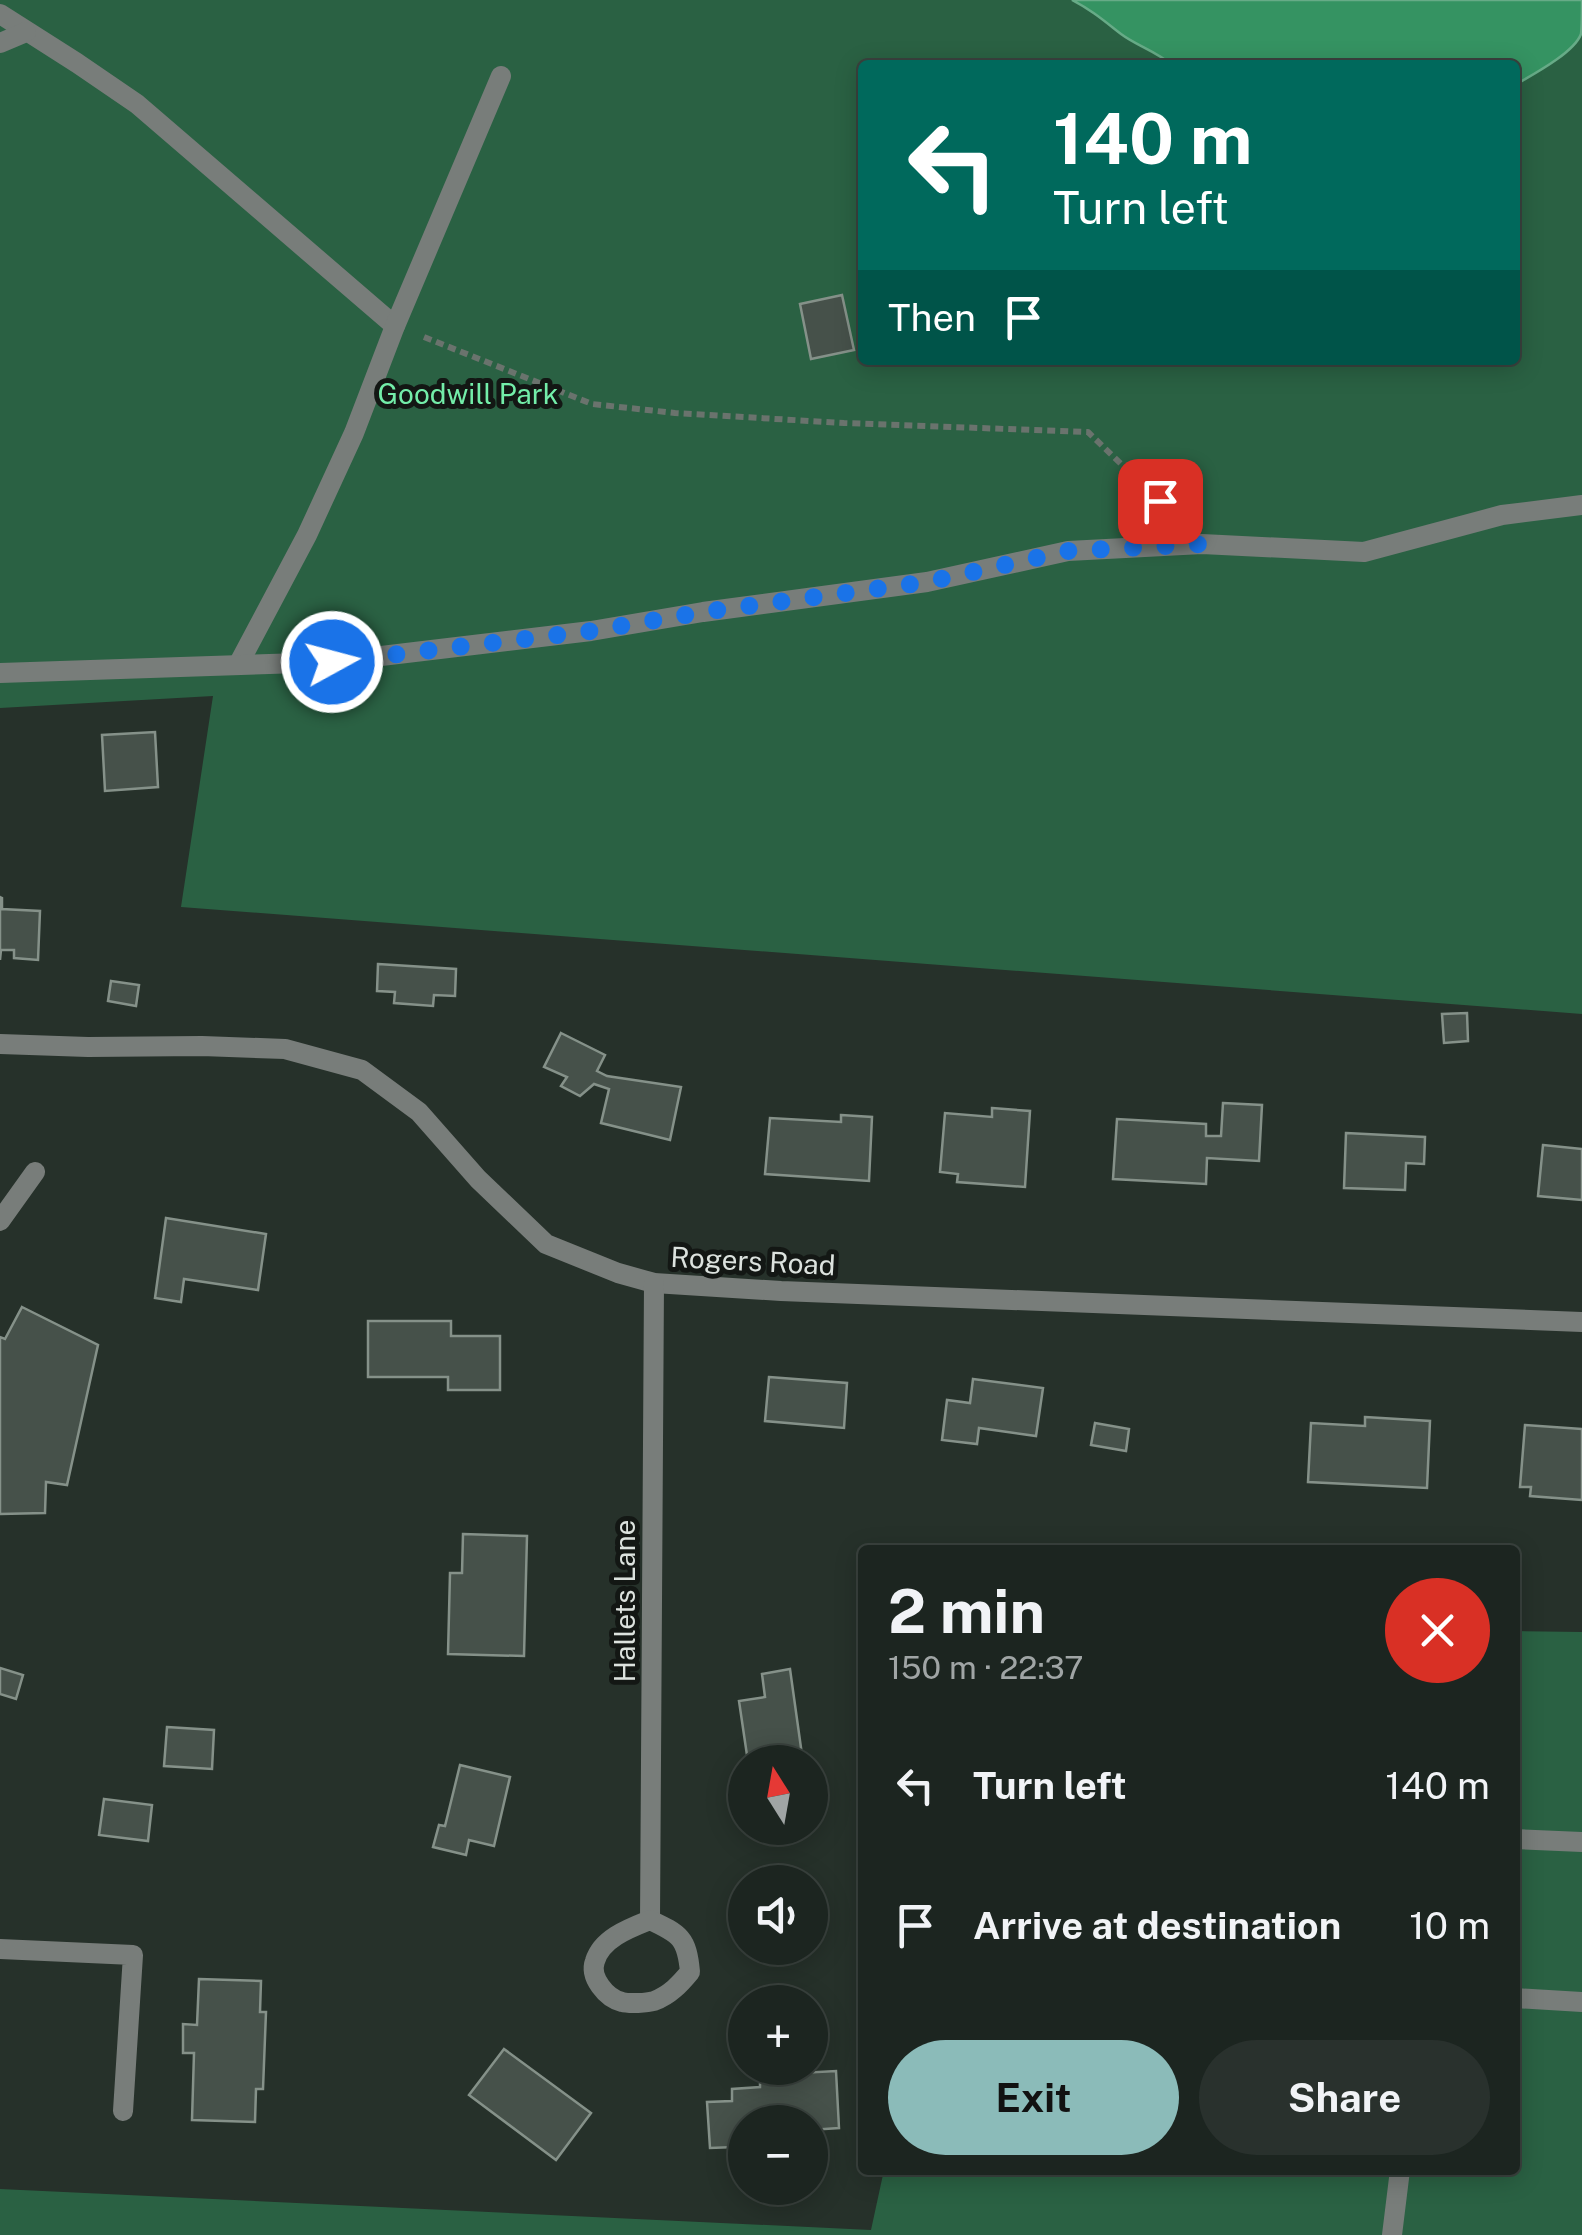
<!DOCTYPE html>
<meta charset="utf-8">
<style>
body{margin:0;font-family:"Public Sans",sans-serif;background:#29312d;color:#f1f3f6;height:100vh;display:flex;flex-direction:column;font-size:38px;white-space:nowrap}
*{box-sizing:border-box;margin:0}
p{font-size:32px;color:#a0a5a5}
.icon{flex:none;width:55px;height:55px;fill:none;stroke:currentColor;stroke-width:2;stroke-linecap:round;stroke-linejoin:round}
.map{position:relative;flex:1;overflow:hidden}
.sheet{position:absolute;left:858px;top:1545px;width:662px;height:630px;display:flex;flex-direction:column;background:#1c2520;border-radius:10px;box-shadow:0 5px 25px #0003,0 0 0 2px #3a423e}
.sheet>*{flex:none}
.guide{position:absolute;left:858px;top:60px;width:662px;height:305px;border-radius:10px;box-shadow:0 5px 25px #0003,0 0 0 2px #3a423e;background:#00695c;color:#fff;overflow:hidden}
.needle{width:65px;rotate:349deg}
.tools{position:absolute;left:728px;top:1745px;display:grid;gap:20px}
.tools a{display:grid;place-items:center;width:100px;height:100px;border-radius:50%;background:#1c2520;box-shadow:0 5px 25px #0003,0 0 0 2px #3a423e;font-size:50px}
.pin{position:absolute;display:grid;place-items:center;width:85px;height:85px;color:#fff;margin:-42px;border-radius:20px;box-shadow:0 5px 15px #0006}
.me{position:absolute;width:110px;margin:-55px;rotate:83deg;stroke-linejoin:round;filter:drop-shadow(0 0 8px #0008)}
.turn{display:flex;align-items:center;gap:35px;height:210px;padding:0 30px;font-size:45px}
.turn .icon{width:130px;height:130px;stroke-width:2.5}
.turn b{display:block;font-size:70px;line-height:85px}
.then{display:flex;align-items:center;height:95px;padding:0 30px;background:#0003;gap:20px;font-size:38px}
.round{display:grid;place-items:center;flex:none;width:105px;height:105px;border-radius:52px;background:#29312d}
.headline{display:flex;align-items:center;justify-content:space-between;height:170px;padding:0 30px}
h1{font-size:60px;font-weight:700;line-height:75px}
.primary-button{display:flex;gap:20px;margin-top:auto;padding:20px 30px}
.primary-button a{flex:1;height:115px;border-radius:60px;background:#8bbbb9;color:#111;font-size:40px;font-weight:700;line-height:115px;text-align:center}
.primary-button a+a{background:#29312d;color:#f1f3f6}
ul{padding:0;list-style:none}
li{display:flex;align-items:center;gap:30px;height:140px;padding:0 30px}
li div{flex:1}
li b{display:block;font-size:38px}
li em{font-style:normal}
.map>svg:first-child{display:block}
</style>
<div class="map">
<svg width="1582" height="2235" viewBox="0 0 1582 2235">
<rect width="100%" height="100%" fill="#26312a"/>
<g fill="#2a6143" fill-rule="evenodd">
<path d="M0 0H1582V1014L181 907 213 696 0 708ZM862 65H1515V360H862Z"/>
<polygon points="1515,1631 1582,1632 1582,2235 0,2235 0,2189 871,2230 884,2170 1515,2170"/>
</g>
<path fill="#359362" stroke="#67ab87" stroke-width="2.5" d="M1072 0H1582C1582 10 1582 25 1581 34 1574 53 1532 75 1515 85V65H1172C1156 51 1137 46 1121 34 1103 20 1093 11 1072 0Z"/>
<g fill="#46514a" stroke="#859189" stroke-width="2.5">
<polygon points="842,295 854,350 811,359 800,304"/>
<polygon points="155,732 158,787 105,791 102,735"/>
<polygon points="0,897 2,898 2,909 40,911 38,960 14,958 14,950 1,950 0,960"/>
<polygon points="378,964 456,969 455,996 434,995 433,1006 394,1003 395,992 377,991"/>
<polygon points="111,981 139,985 136,1006 108,1001"/>
<polygon points="1467,1013 1468,1041 1444,1043 1442,1014"/>
<polygon points="561,1033 605,1055 597,1071 607,1076 681,1087 670,1140 601,1123 609,1089 594,1084 580,1096 561,1086 567,1077 544,1067"/>
<polygon points="1223,1103 1262,1105 1259,1161 1207,1158 1206,1184 1113,1179 1117,1119 1206,1124 1206,1136 1221,1136"/>
<polygon points="992,1108 1030,1111 1025,1187 957,1182 958,1174 940,1172 945,1113 992,1117"/>
<polygon points="841,1115 872,1117 869,1181 765,1174 770,1118 841,1122"/>
<polygon points="1346,1133 1425,1137 1424,1164 1406,1163 1405,1190 1344,1188"/>
<polygon points="1543,1145 1582,1149 1582,1200 1538,1196"/>
<polygon points="166,1218 266,1234 258,1290 184,1279 181,1302 155,1298"/>
<polygon points="22,1307 98,1345 67,1485 46,1482 45,1513 0,1514 0,1337 5,1339"/>
<polygon points="368,1321 451,1321 451,1336 500,1336 500,1390 448,1390 448,1377 368,1377"/>
<polygon points="769,1377 847,1383 844,1428 765,1421"/>
<polygon points="973,1379 1043,1388 1036,1436 979,1428 977,1444 942,1440 947,1400 970,1403"/>
<polygon points="1365,1417 1430,1421 1427,1488 1308,1482 1311,1423 1365,1426"/>
<polygon points="1095,1423 1129,1429 1126,1451 1091,1445"/>
<polygon points="1525,1425 1582,1429 1582,1500 1530,1496 1531,1487 1520,1487"/>
<polygon points="463,1534 527,1536 524,1656 448,1654 450,1573 462,1573"/>
<polygon points="0,1668 23,1675 16,1699 0,1694"/>
<polygon points="790,1669 802,1755 748,1762 739,1701 765,1697 762,1674"/>
<polygon points="167,1727 214,1730 212,1769 164,1766"/>
<polygon points="460,1765 510,1777 494,1846 469,1840 466,1855 433,1847 439,1825 445,1826"/>
<polygon points="104,1799 152,1805 148,1841 99,1835"/>
<polygon points="199,1979 261,1981 260,2012 266,2012 263,2089 256,2089 255,2122 192,2120 194,2053 183,2053 183,2024 197,2025"/>
<polygon points="504,2049 591,2113 556,2160 469,2095"/>
<polygon points="836,2071 839,2128 810,2130 810,2122 745,2122 745,2133 735,2134 735,2147 710,2148 707,2102 732,2101 732,2089 760,2087 760,2075"/>
</g>
<g fill="none" stroke-linecap="round" stroke-linejoin="round">
<polyline stroke="#6a736d" stroke-width="6" stroke-dasharray="8 5" stroke-linecap="butt" points="424,337 592,404 675,413 844,423 1088,432 1174,515"/>
<g stroke="#787d7a" stroke-width="20">
<polyline points="0,14 77,63 137,104 395,326"/>
<polyline points="0,43 26,32"/>
<polyline points="238,665 307,535 354,433 395,326 501,76"/>
<polyline points="0,673 331,662 591,631 703,612 927,582 1068,551 1202,544 1364,552 1502,515 1582,505"/>
<polyline points="0,1221 35,1172"/>
<polyline points="1515,1839 1582,1842"/>
<polyline points="0,1949 133,1955 123,2111"/>
<polyline points="1515,1998 1582,2002"/>
<polyline points="1392,2235 1400,2170"/>
</g>
<g stroke="#787d7a" stroke-width="20">
<polyline points="0,1044 88,1047 202,1046 285,1049 362,1070 419,1112 478,1179 546,1244 618,1273 654,1283 781,1291 1582,1322"/>
<polyline points="650,1920 654,1283"/>
<path d="M650 1920C680 1934 687 1938 690 1972 680 1984 670 1995 654 2001 647 2003 629 2004 622 2002 606 1998 589 1977 595 1961 602 1938 630 1928 650 1920Z"/>
</g>
</g>
<g fill="none" stroke-linecap="round" stroke-linejoin="round">
<polyline stroke="#1a73e8" stroke-width="18" stroke-dasharray="0 32.4" points="332,662 591,631 703,612 927,582 1068,551 1202,544 1160,501"/>
</g>
<g text-anchor="middle" stroke-width="10" stroke-linejoin="round" paint-order="stroke">
<g font-size="28" fill="#73eda9" stroke="#131714">
<text x="468" y="404">Goodwill Park</text>
</g>
<g font-size="28" fill="#dce2de" stroke="#131714">
<text transform="translate(753 1261) rotate(3)" y="10">Rogers Road</text>
<text transform="translate(625 1601) rotate(-90)" y="10">Hallets Lane</text>
</g>
</g>
</svg>
<div class="tools">
<a><svg class="needle" viewBox="-14 -14 28 28"><path d="M0-13l5 13h-10z" fill="#e53935"/><path d="M0 13l5-13h-10z" fill="#a0a5a5"/></svg></a>
<a><svg class="icon" aria-label="sound" viewBox="0 0 24 24"><path d="M4 9h4l5-4v14l-5-4H4zM17 9q2 3 0 6"/></svg></a>
<a>+</a>
<a>−</a>
</div>
<div class="pin" style="left:1160px;top:501px;background:#d93025"><svg class="icon" aria-label="arrive" viewBox="0 0 24 24"><path d="M6 21V4h12l-3 4 3 4H6"/></svg></div>
<svg class="me" style="left:332px;top:662px" viewBox="-20 -20 40 40"><circle r="17" fill="#1a73e8" stroke="#fff" stroke-width="3"/><path d="M0-11L8 9 0 5-8 9z" fill="#fff"/></svg>
<div class="guide">
<div class="turn"><svg class="icon" aria-label="left" viewBox="0 0 24 24"><path d="M17 20v-9H6M10 6l-5 5 5 5"/></svg><div><b>140 m</b>Turn left</div></div>
<div class="then">Then<svg class="icon" aria-label="arrive" viewBox="0 0 24 24"><path d="M6 21V4h12l-3 4 3 4H6"/></svg></div>
</div>
<section class="sheet">
<div class="headline"><div><h1>2 min</h1><p>150 m · 22:37</p></div><a class="round" style="background:#d93025;color:#fff"><svg class="icon" aria-label="close" viewBox="0 0 24 24"><path d="M6 6l12 12M18 6L6 18"/></svg></a></div>
<ul>
<li><svg class="icon" aria-label="left" viewBox="0 0 24 24"><path d="M17 20v-9H6M10 6l-5 5 5 5"/></svg><div><b>Turn left</b></div><em>140 m</em></li>
<li><svg class="icon" aria-label="arrive" viewBox="0 0 24 24"><path d="M6 21V4h12l-3 4 3 4H6"/></svg><div><b>Arrive at destination</b></div><em>10 m</em></li>
</ul>
<div class="primary-button"><a>Exit</a><a>Share</a></div>
</section>
</div>
